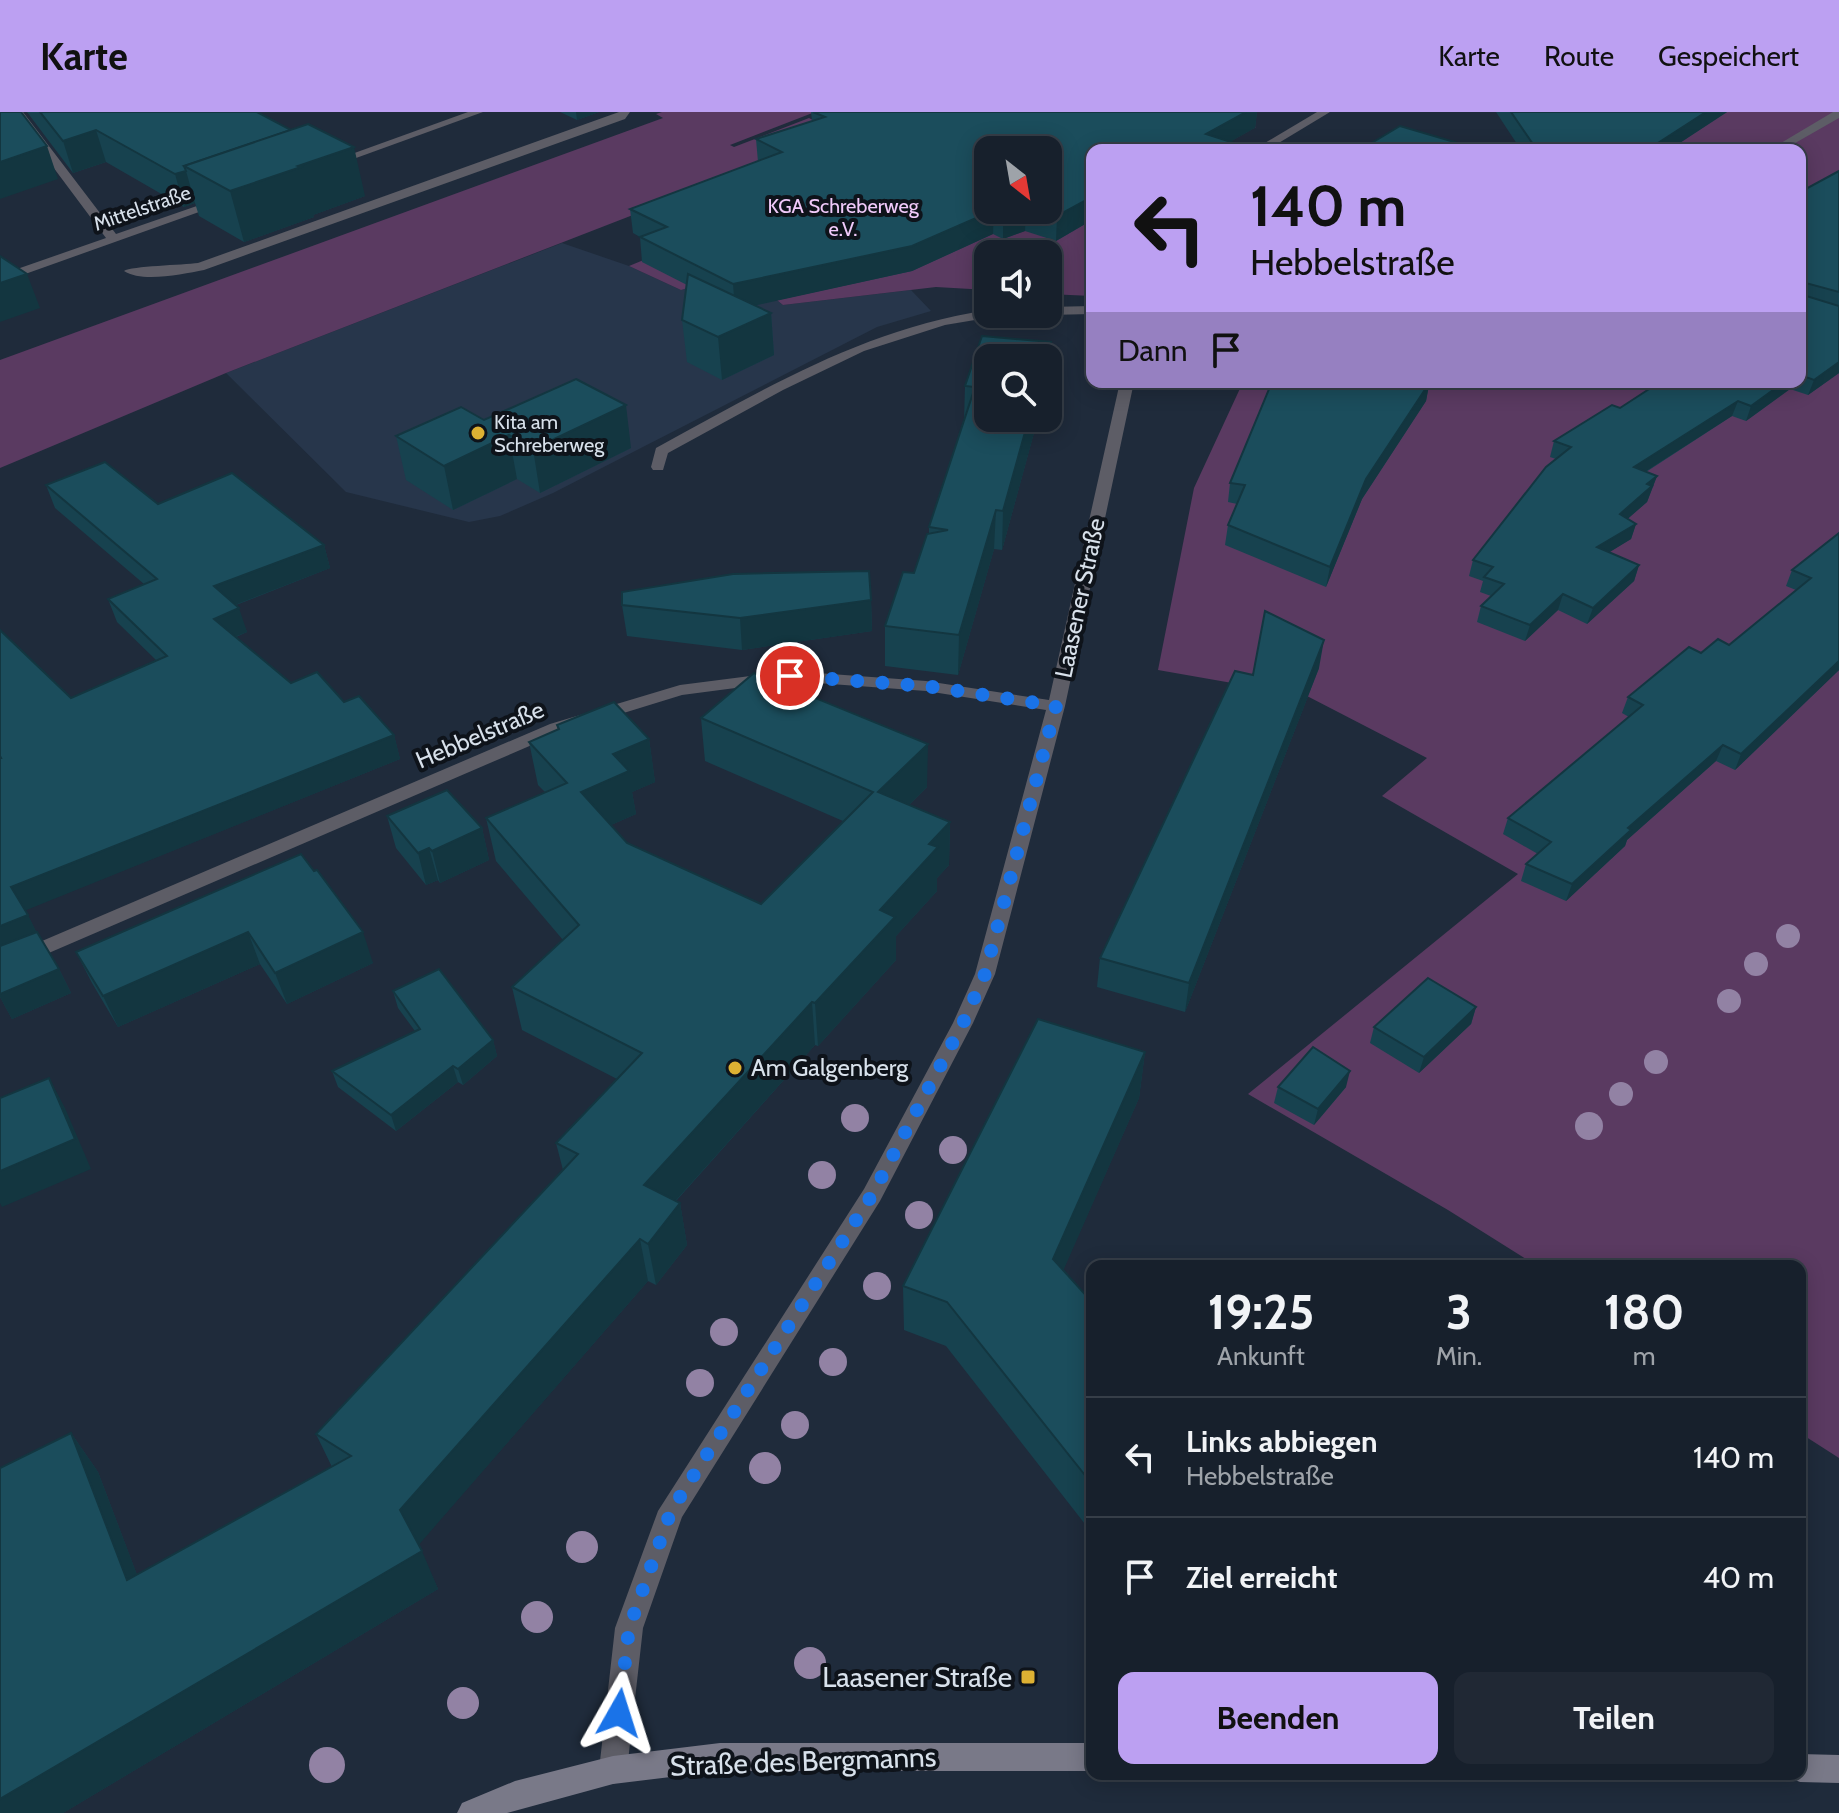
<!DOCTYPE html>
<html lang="de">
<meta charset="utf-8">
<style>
body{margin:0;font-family:Cabin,sans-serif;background:#202834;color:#f1f3f6;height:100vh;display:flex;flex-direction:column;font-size:30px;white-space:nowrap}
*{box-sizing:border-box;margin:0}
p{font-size:26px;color:#9ea3a9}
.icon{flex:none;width:44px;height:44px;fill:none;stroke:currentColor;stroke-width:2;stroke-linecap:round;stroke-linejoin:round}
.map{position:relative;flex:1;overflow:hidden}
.details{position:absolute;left:1086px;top:1148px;width:720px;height:520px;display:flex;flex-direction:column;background:#17202c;border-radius:16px;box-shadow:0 4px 20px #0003,0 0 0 2px #363e48}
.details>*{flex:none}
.guide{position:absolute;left:1086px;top:32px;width:720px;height:244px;border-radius:16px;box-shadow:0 4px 20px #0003,0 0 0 2px #363e48;background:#bca0f2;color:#111;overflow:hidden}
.needle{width:52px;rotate:149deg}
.tools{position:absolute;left:974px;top:24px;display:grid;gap:16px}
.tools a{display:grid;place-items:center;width:88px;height:88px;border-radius:16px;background:#17202c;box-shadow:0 4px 20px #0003,0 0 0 2px #363e48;font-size:40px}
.pin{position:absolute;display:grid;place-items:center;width:68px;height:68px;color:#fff;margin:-34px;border:4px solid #fff;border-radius:50%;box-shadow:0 2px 8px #0007}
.me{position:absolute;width:88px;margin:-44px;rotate:6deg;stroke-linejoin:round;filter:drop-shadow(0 0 6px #0008)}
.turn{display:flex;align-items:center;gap:28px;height:168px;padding:0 32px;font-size:36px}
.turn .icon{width:104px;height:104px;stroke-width:2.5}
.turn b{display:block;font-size:56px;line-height:68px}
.then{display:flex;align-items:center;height:76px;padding:0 32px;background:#0003;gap:16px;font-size:30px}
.eta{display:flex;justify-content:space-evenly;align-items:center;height:136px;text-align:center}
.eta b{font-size:48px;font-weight:700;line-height:56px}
.cta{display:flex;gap:16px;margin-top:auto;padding:16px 32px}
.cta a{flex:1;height:92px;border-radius:16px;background:#bca0f2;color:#111;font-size:32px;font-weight:700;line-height:92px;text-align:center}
.cta a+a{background:#202834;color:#f1f3f6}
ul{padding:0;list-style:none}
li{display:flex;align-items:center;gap:24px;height:120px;padding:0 32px;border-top:2px solid #363e48}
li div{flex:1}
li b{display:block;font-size:30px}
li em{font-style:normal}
header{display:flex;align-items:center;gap:48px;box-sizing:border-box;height:112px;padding:0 40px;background:#bca0f2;color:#111}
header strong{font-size:38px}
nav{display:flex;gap:44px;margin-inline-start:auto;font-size:28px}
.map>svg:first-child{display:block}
</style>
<header>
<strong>Karte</strong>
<nav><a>Karte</a><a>Route</a><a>Gespeichert</a></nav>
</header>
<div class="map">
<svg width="1839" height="1701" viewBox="0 0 1839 1701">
<rect width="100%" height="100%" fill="#1f2b3b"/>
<polygon fill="#27364b" points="562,131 629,154 681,178 742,160 783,193 911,178 931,199 877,215 553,381 500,404 469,410 346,380 226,261"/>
<g fill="#5a3a61">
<polygon points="662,0 815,0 730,33 734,35 809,6 988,98 1048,98 1048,41 1204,0 1256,15 1215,38 1092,38 1092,184 1048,182 1048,142 988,142 988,178 936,175 783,193 742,160 681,178 629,154 763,99 705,75 226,261 0,356 0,248 663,6 656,2"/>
<polygon points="1590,0 1839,0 1839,1346 1800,1321 1800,1154 1537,1154 1448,1098 1248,982 1518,762 1382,684 1427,646 1307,584 1158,558 1194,376 1243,270 1800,270 1800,38 1537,38"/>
</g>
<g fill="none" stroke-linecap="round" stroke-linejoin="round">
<g fill="#5d5d66" fill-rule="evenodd">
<path d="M619 0H630L625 7 204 158C183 162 142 171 124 159 131 154 183 153 198 151Z"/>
<polygon points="1833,0 1839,0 1839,6 1783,38 1769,38"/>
<polygon points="1092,194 1092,202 1048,203 1044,202 1048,202 1048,195"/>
<path d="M988 198V202H995L993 205 945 213 864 239 783 278 668 341 663 358H653L651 355 656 336C767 276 861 218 988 198Z"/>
</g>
<g fill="#5d5d66" fill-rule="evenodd">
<polygon points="12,0 23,0 116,122 217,87 227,90 0,171 0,163 106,126"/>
<polygon points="468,0 483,0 334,54 324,52"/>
<polygon points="1317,0 1330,0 1267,38 1253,38"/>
<polygon points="1120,270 1134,270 1065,594 995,862 973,911 880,1089 682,1405 643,1516 627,1658 623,1668 613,1672 603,1668 599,1658 615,1516 658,1399 864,1077 953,911 975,862 1046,598 926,579 790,569 682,583 562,620 0,862 0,847 550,612 680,573 790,559 926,569 1049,588"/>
</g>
<g fill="#797988" fill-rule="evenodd">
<polygon points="720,1631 1092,1631 1092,1659 720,1659 613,1672 507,1701 457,1701 462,1691 515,1669 613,1644"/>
<polygon points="1800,1642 1839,1643 1839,1671 1800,1670 1790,1666 1788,1662 1800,1662"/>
</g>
</g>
<g fill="#9282a4">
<circle cx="1788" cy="824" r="12"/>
<circle cx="1756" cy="852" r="12"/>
<circle cx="1729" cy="889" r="12"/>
<circle cx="1656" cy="950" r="12"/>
<circle cx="1621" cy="982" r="12"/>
<circle cx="855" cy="1006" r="14"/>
<circle cx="1589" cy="1014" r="14"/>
<circle cx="953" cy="1038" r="14"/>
<circle cx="822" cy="1063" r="14"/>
<circle cx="919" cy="1103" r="14"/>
<circle cx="877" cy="1174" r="14"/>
<circle cx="724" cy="1220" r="14"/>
<circle cx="833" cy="1250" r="14"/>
<circle cx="700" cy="1271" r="14"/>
<circle cx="795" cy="1313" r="14"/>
<circle cx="765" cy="1356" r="16"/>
<circle cx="582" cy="1435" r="16"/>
<circle cx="537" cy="1505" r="16"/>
<circle cx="810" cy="1551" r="16"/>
<circle cx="463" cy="1591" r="16"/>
<circle cx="327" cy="1653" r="18"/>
</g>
<g fill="#17424f" fill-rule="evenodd">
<polygon points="27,0 257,0 365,84 313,103 314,105 244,130 199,104 195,91 184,95 106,50 73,61"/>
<polygon points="560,0 599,0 577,8"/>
<path d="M811 0H1257L1255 16 1092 38V108L1056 129 1025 119 1003 127 993 122 912 159 755 193 771 201 774 243 722 268 687 250 682 208 687 173 642 150 640 125 633 121 630 97 758 50 756 27 812 9ZM1048 38V98H988Z"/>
<polygon points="1496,0 1727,0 1669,38 1521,38"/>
<polygon points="1839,59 1839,261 1808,283 1790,277 1746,309 1732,304 1646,360 1657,364 1647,390 1627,407 1636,412 1631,427 1609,440 1639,453 1634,469 1587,512 1558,498 1525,529 1477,510 1481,494 1491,484 1480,480 1483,469 1469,464 1473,448 1556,347 1550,345 1554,329 1620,296 1660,270 1800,270 1800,80"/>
<polygon points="1049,267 988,306 1038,306 1002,438 994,437 958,563 885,554 885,514 914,461 929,421 929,415 964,309 965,274"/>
<polygon points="1429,273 1426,289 1362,387 1326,475 1225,433 1228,413 1237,392 1228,390 1230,371"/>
<polygon points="484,308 631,336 540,381 517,367 453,398 406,368 396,324"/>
<polygon points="46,373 158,392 324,433 330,456 236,493 247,520 236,525 291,571 344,590 394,623 400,647 25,798 36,820 59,857 71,881 12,907 0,885 0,518 71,586 156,548 117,510 108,487 144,472 55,396"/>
<polygon points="1839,421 1839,558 1735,658 1716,649 1627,728 1625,734 1566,789 1521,769 1526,752 1538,742 1503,722 1508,706 1629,605 1622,601 1628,585 1701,541 1729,533 1796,478 1786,474 1792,458"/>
<polygon points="871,488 872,519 742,538 627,524 622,493"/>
<polygon points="1319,556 1185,900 1097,875 1100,846 1253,563"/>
<polygon points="701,606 927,675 909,693 950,710 949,753 937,766 937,779 896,824 896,848 818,934 815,933 676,1089 680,1091 687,1133 656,1173 648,1169 418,1433 438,1477 63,1701 0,1701 71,1321 98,1360 137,1463 332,1355 316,1322 563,1058 556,1031 617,967 522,918 512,875 563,828 496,749 486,706 545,680 538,673 529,630 558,618 557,613 649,627 655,670 632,680 636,702 611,713 627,731 761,792 843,709 705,649"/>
<polygon points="387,704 482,716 489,748 440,771 438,768 426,773 396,736"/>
<polygon points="301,742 373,851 287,892 260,852 118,915 92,871 76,840"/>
<polygon points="393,879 493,928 497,944 463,973 458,970 396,1019 338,975 332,959 415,919 398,896"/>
<polygon points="1476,895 1471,912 1419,961 1370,931 1374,915"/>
<polygon points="1145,940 1139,986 1063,1158 1092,1190 1092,1421 946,1234 904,1218 903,1174"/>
<polygon points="1278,975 1346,975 1314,1013 1274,991"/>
</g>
<g fill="#133640">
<polygon points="576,0 599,0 577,8"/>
<polygon points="1246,0 1257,0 1255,16 1216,38 1206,22"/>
<polygon points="1706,0 1727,0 1669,38 1647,38"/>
<polygon points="96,18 106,50 73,61 63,29"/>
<polygon points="47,34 58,67 0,87 0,50"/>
<polygon points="354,35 365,84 313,103 314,105 244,130 230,79 190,57"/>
<polygon points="186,59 195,91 184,95 175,62"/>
<polygon points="1092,85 1092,108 1056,129 1057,104"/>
<polygon points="994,98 993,122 912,159 735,198 733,172"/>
<polygon points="1016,98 1026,98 1025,119 1003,127 1003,103"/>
<polygon points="27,162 40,196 0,210 0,171"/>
<polygon points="771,201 774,243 722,268 718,225"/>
<polygon points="1051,230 1049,267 1048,269 1048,246 1046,246"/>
<polygon points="1839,250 1839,261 1808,283 1814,268"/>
<polygon points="1416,270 1434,270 1429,273 1426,289 1362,387 1326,475 1330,455 1366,367"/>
<polygon points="1784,270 1793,270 1790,277 1746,309 1751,294"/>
<polygon points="1738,289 1732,304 1629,370 1634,355"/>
<polygon points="626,293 631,336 540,381 533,337"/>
<polygon points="1029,306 1038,306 1002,438 1003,399"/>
<polygon points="509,323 517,367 453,398 444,354"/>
<polygon points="1657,364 1647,390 1615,418 1620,402 1647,372"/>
<polygon points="996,398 994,437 958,563 959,523"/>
<polygon points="1636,412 1631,427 1592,451 1597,435"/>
<polygon points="324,433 330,456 222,498 214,474"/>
<polygon points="1639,453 1634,469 1587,512 1593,496"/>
<polygon points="1563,482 1558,498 1525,529 1530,513"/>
<polygon points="871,488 872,519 742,538 740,506"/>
<polygon points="239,496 247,520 222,530 214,507"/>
<polygon points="1324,528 1319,556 1185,900 1189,871"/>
<polygon points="1839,549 1839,558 1735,658 1741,642"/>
<polygon points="394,623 400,647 24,799 11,775"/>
<polygon points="649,627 655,670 632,680 636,702 588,723 581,680 613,642"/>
<polygon points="928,632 927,675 879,723 878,680"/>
<polygon points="1723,633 1716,649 1627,728 1625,734 1566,789 1572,772 1628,716"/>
<polygon points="950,710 949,753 937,766 937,779 896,824 896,848 818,934 815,891 880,798 929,732"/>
<polygon points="482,716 489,748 440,771 432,739"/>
<polygon points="429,736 438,768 426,773 418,741"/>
<polygon points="28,803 40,827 0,844 0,814"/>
<polygon points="248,820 260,852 118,915 103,884"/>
<polygon points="363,820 373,851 287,892 275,861"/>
<polygon points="59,857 71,881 12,907 0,885 0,882"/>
<polygon points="812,890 815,933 652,1115 644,1073"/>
<polygon points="1476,895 1471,912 1419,961 1424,945"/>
<polygon points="493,928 497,944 463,973 458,957"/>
<polygon points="1145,940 1139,986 1049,1191 1053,1147"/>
<polygon points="453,954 458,970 396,1019 391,1003"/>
<polygon points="1350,959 1346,975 1314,1013 1318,997"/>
<polygon points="49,966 65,996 91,1057 2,1095 0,1091 0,1059"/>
<polygon points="680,1091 687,1133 656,1173 648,1132"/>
<polygon points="640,1127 648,1169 416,1436 400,1398"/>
<polygon points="71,1321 98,1360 153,1505 127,1468"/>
<polygon points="422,1439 438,1477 63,1701 0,1701 0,1687"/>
</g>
<g fill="#1b4d5c" stroke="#133640" stroke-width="2">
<polygon points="0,0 21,0 47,34 0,50"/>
<polygon points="40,0 257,0 291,18 184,54 186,59 175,62 96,18 63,29"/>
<polygon points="813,0 1246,0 1206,22 1256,38 1092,38 1092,85 1057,104 1037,98 1048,98 1048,38 988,38 988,98 1016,98 1003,103 994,98 912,134 733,172 640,125 667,115 630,97 782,40 756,27 825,5"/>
<polygon points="1511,0 1706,0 1647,38 1537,38"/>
<polygon points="308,12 354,35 298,54 301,55 230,79 184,54"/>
<polygon points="1400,14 1468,34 1461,38 1360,38"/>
<polygon points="1839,59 1839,180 1806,171 1802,174 1803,183 1839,194 1839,250 1814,268 1800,263 1800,80"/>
<polygon points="0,144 27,162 0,171"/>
<polygon points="688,162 771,201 718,225 682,208"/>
<polygon points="982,224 1051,230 1046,246 988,246 988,306 1029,306 1003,399 996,398 959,523 885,514 903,460 914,461 927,422 948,418 929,415 975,275 965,274"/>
<polygon points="576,267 626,293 533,337 509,323 444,354 396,324 461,295 484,308"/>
<polygon points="1272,270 1430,270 1366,367 1330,455 1228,413 1245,373 1230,371"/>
<polygon points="1660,270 1784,270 1751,294 1738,289 1634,355 1657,364 1647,372 1652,374 1620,402 1636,412 1597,435 1639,453 1593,496 1563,482 1530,513 1481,494 1504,472 1484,465 1493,455 1473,448 1546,355 1571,335 1554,329 1612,293 1620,296"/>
<polygon points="105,350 158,392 232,361 324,433 214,474 239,496 214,507 291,571 317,560 344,590 359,584 394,623 11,775 28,803 0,814 0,646 1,646 0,644 0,518 71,586 167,544 108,487 157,467 46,373"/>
<polygon points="1839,421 1839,549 1741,642 1723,633 1628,716 1631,718 1572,772 1526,752 1551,730 1508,706 1643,593 1628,585 1689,535 1701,541 1718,527 1729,533 1811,466 1792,458"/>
<polygon points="869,459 871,488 740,506 622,493 622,480 733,462"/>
<polygon points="1265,499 1324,528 1189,871 1100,846 1235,559 1253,563"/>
<polygon points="754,561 928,632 878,680 950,710 929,732 938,735 880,798 895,805 815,891 812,890 644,1073 680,1091 648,1132 640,1127 400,1398 422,1439 0,1687 0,1356 71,1321 127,1468 351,1344 316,1322 578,1042 556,1031 642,941 512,875 579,813 486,706 567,671 529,630 559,617 557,613 614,590 649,627 613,642 629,659 581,680 627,731 761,792 873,680 701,606"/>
<polygon points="447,678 482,716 432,739 429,736 418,741 387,704"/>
<polygon points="301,742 314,759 317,758 363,820 275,861 248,820 103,884 76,840"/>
<polygon points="37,820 59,857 0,882 0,834"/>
<polygon points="439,857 493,928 458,957 453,954 391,1003 332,959 420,917 393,879"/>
<polygon points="1428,866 1476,895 1424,945 1374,915"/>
<polygon points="1038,907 1145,940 1053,1147 1092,1190 1092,1372 947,1190 903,1174"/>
<polygon points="1313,935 1350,959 1318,997 1278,975"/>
<polygon points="49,966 75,1027 0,1059 0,986"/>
</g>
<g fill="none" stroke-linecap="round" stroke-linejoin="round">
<polyline stroke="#1a73e8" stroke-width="14" stroke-dasharray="0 25.2" points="619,1601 629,1516 671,1399 872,1083 963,911 985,862 1056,594 926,574 790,564"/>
</g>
<g fill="#ddb133" stroke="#0e131a" stroke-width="3">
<circle cx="478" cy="321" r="8"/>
<circle cx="735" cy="956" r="8"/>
<rect x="1020" y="1557" width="16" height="16" rx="4"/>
</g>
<g text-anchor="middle" stroke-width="8" stroke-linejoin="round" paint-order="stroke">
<g font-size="20" fill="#f1cafa" stroke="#0e131a">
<text x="843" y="101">KGA Schreberweg<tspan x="843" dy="23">e.V.</tspan></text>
</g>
<g font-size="20" fill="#d8e1eb" stroke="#0e131a">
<text transform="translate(142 96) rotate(-19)" y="7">Mittelstraße</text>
</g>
<g font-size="20" fill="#d8e1eb" stroke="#0e131a" text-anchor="start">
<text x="494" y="317">Kita am<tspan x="494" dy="23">Schreberweg</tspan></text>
</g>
<g font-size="24" fill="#d8e1eb" stroke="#0e131a">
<text transform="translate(1080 486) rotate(-78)" y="8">Laasener Straße</text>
<text transform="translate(480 623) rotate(-23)" y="8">Hebbelstraße</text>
</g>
<g font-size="24" fill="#d8e1eb" stroke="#0e131a" text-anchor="start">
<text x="751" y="964">Am Galgenberg</text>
</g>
<g font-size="28" fill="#d8e1eb" stroke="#0e131a" text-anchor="end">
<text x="1012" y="1575">Laasener Straße</text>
</g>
<g font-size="28" fill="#d8e1eb" stroke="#0e131a">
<text transform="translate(803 1649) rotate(-2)" y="10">Straße des Bergmanns</text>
</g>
</g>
</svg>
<div class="tools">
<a><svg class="needle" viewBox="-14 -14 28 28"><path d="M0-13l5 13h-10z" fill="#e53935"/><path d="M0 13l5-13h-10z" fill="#9ea3a9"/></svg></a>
<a><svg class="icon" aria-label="sound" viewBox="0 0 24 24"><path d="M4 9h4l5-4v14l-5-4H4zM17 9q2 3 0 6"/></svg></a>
<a><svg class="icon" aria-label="search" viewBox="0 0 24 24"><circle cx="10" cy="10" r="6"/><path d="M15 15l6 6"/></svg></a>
</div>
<div class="pin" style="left:790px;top:564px;background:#d93025"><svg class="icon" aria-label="arrive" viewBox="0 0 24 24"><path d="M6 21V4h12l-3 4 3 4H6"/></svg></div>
<svg class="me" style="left:619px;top:1601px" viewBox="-20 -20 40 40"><path d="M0-17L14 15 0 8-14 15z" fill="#1a73e8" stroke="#fff" stroke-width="4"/></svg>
<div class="guide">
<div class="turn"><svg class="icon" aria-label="left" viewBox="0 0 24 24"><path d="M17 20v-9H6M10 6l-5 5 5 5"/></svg><div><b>140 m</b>Hebbelstraße</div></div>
<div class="then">Dann<svg class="icon" aria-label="arrive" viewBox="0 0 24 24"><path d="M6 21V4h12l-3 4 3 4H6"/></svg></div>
</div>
<section class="details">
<div class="eta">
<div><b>19:25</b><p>Ankunft</p></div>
<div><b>3</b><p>Min.</p></div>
<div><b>180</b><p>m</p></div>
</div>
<ul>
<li><svg class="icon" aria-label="left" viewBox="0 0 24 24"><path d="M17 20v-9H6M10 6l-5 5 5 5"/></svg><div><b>Links abbiegen</b><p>Hebbelstraße</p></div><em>140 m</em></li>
<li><svg class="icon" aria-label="arrive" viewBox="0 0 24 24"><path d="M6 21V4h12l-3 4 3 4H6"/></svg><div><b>Ziel erreicht</b></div><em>40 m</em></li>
</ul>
<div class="cta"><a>Beenden</a><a>Teilen</a></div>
</section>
</div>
